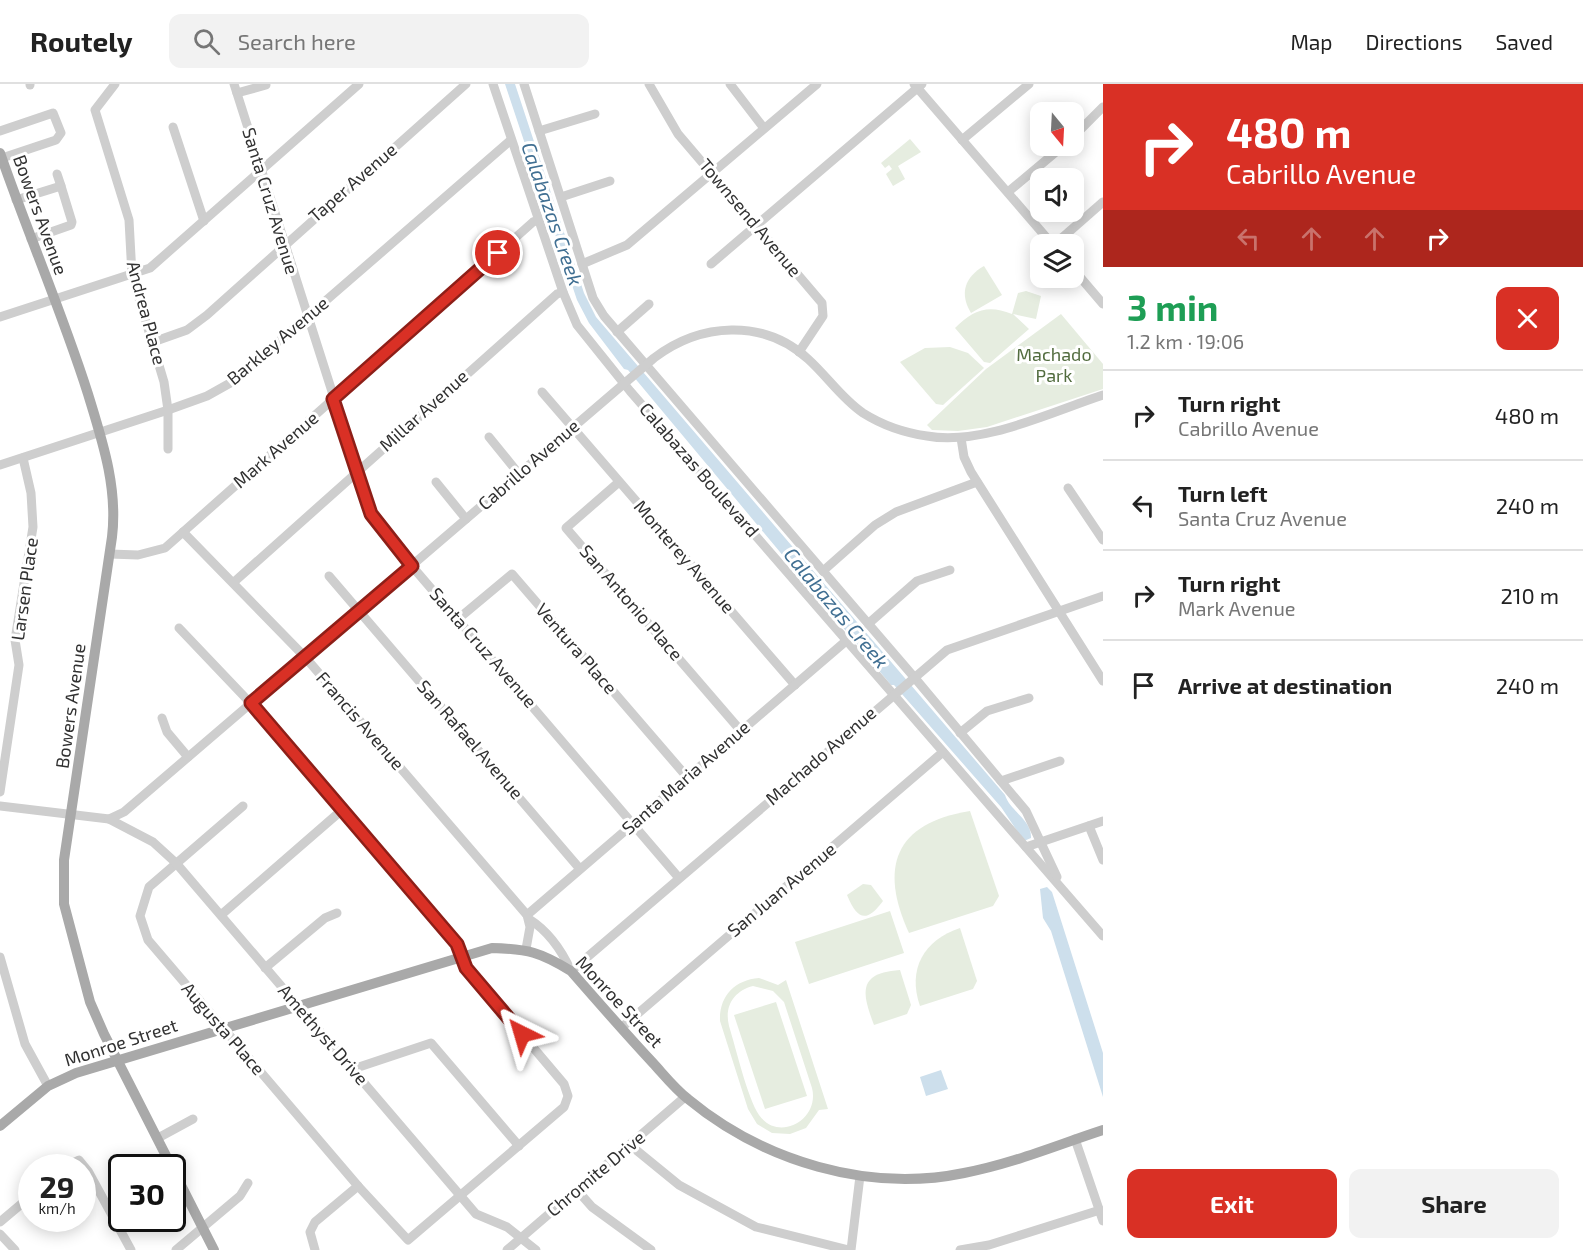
<!DOCTYPE html>
<meta charset="utf-8">
<style>
body{margin:0;font-family:"Exo 2",sans-serif;background:#f2f2f2;color:#222;height:100vh;display:flex;flex-direction:column;font-size:22px;white-space:nowrap}
*{box-sizing:border-box;margin:0}
p{font-size:20px;color:#767676}
.icon{flex:none;width:33px;height:33px;fill:none;stroke:currentColor;stroke-width:2;stroke-linecap:round;stroke-linejoin:round}
.map{position:relative;flex:1;overflow:hidden}
.sheet{display:flex;flex-direction:column;background:#fff;width:480px}
.sheet>*{flex:none}
.hud{background:#d93025;color:#fff;overflow:hidden}
.needle{width:39px;rotate:162deg}
.fabs{position:absolute;left:1030px;top:18px;display:grid;gap:12px}
.fabs a{display:grid;place-items:center;width:54px;height:54px;border-radius:12px;background:#fff;box-shadow:0 3px 15px #0003;font-size:30px}
.speed{position:absolute;left:18px;top:1070px;display:flex;gap:12px;font-size:30px;font-weight:700;text-align:center}
.speed>*{display:grid;place-content:center;width:78px;height:78px;border-radius:50%;background:#fff;box-shadow:0 3px 15px #0003;line-height:1}
.speed small{font-size:15px;font-weight:400}
.speed .limit{border:3px solid #111;border-radius:9px;background:#fff;color:#111}
.pin{position:absolute;display:grid;place-items:center;width:51px;height:51px;color:#fff;margin:-26px;border:3px solid #fff;border-radius:50%;box-shadow:0 2px 6px #0007}
.me{position:absolute;width:66px;margin:-33px;rotate:320deg;stroke-linejoin:round;filter:drop-shadow(0 0 4px #0008)}
.turn{display:flex;align-items:center;gap:21px;height:126px;padding:0 24px;font-size:27px}
.turn .icon{width:78px;height:78px;stroke-width:2.5}
.turn b{display:block;font-size:42px;line-height:51px}
.lanes{display:flex;align-items:center;height:57px;padding:0 24px;background:#0003;justify-content:center;gap:30px;direction:ltr}
.lanes .off{opacity:.35}
.round{display:grid;place-items:center;flex:none;width:63px;height:63px;border-radius:12px;background:#f2f2f2}
.headline{display:flex;align-items:center;justify-content:space-between;height:102px;padding:0 24px}
h1{font-size:36px;font-weight:700;line-height:45px;color:#1e9e55}
.action{display:flex;gap:12px;margin-top:auto;padding:12px 24px}
.action a{flex:1;height:69px;border-radius:12px;background:#d93025;color:#fff;font-size:24px;font-weight:700;line-height:69px;text-align:center}
.action a+a{background:#f2f2f2;color:#222}
ul{padding:0;list-style:none}
li{display:flex;align-items:center;gap:18px;height:90px;padding:0 24px;border-top:2px solid #e0e0e0}
li div{flex:1}
li b{display:block;font-size:22px}
li em{font-style:normal}
header{display:flex;align-items:center;gap:36px;box-sizing:border-box;height:84px;padding:0 30px;background:#fff;border-bottom:2px solid #e0e0e0}
header strong{font-size:28px}
nav{display:flex;gap:33px;margin-inline-start:auto;font-size:21px}
.search{width:420px;height:54px;background:#f2f2f2;display:flex;align-items:center;gap:15px;box-sizing:border-box;padding:0 21px;border-radius:12px;color:#767676;font-size:22px}
main{display:flex;flex:1;min-height:0}
.map>svg:first-child{display:block}
</style>
<header>
<strong>Routely</strong>
<div class="search"><svg class="icon" aria-label="search" viewBox="0 0 24 24"><circle cx="10" cy="10" r="6"/><path d="M15 15l6 6"/></svg>Search here</div>
<nav><a>Map</a><a>Directions</a><a>Saved</a></nav>
</header>
<main>
<div class="map">
<svg width="1103" height="1166" viewBox="0 0 1103 1166">
<rect width="100%" height="100%" fill="#fff"/>
<g fill="#e6ede0" fill-rule="evenodd">
<polygon points="910,55 921,68 898,82 905,95 893,102 886,90 892,85 889,81 885,84 881,79"/>
<path d="M984 182 1002 211 971 229C959 209 965 193 984 182Z"/>
<path d="M1026 207 1041 212 1036 235 1013 230 1029 245 990 279 984 278 955 244C973 226 988 220 1012 230L1018 209Z"/>
<polygon points="1061,230 1103,280 1103,305 987,343 958,347 932,346 927,341 986,285"/>
<polygon points="950,263 968,269 984,284 943,321 936,320 900,278 925,264"/>
<path d="M970 727 999 812 993 822 909 849C879 784 894 739 970 727Z"/>
<path d="M863 800 871 801 883 817C866 840 857 835 847 811Z"/>
<polygon points="890,827 904,869 809,900 795,858"/>
<path d="M960 844 977 897 973 905 920 922C907 885 924 856 960 844Z"/>
<path d="M900 886 911 921 907 930 874 941C862 909 857 889 900 886Z"/>
<path d="M759 894 778 901 786 896 828 1025 819 1026 806 1044 790 1050 772 1049 757 1040 748 1025 720 937C719 913 734 896 759 894ZM753 902 773 907 784 918 812 1004C820 1035 779 1059 759 1031 747 1013 736 964 729 942 724 922 734 907 753 902Z"/>
<polygon points="776,918 807,1012 765,1025 734,931"/>
</g>
<g fill="#cddfec">
<path d="M505 0H515L584 209 596 233 1005 711C1010 727 1032 736 1031 754L1024 757 1001 723 894 601H891L628 286 624 285 589 239 577 216Z"/>
<polygon points="1047,803 1052,808 1103,969 1103,1013 1051,847 1043,834 1040,805"/>
<polygon points="941,986 948,1005 926,1012 920,993"/>
</g>
<g fill="none" stroke-linecap="round" stroke-linejoin="round">
<g stroke="#cecece" stroke-width="9">
<polyline points="30,0 30,1"/>
<polyline points="115,0 95,26 129,136 132,191 164,298 168,326 168,365"/>
<polyline points="234,0 371,430 405,474 679,794"/>
<polyline points="493,0 563,208 577,241 630,307 1103,852"/>
<polyline points="524,0 593,214 604,232 914,593 1026,727 1057,793"/>
<polyline points="649,0 678,50 822,219 823,232 799,268"/>
<polyline points="730,0 763,43"/>
<polyline points="914,0 1052,160"/>
<polyline points="237,9 266,1"/>
<polyline points="173,43 204,137"/>
<polyline points="0,47 53,29 61,49 56,56 2,74"/>
<polyline points="539,47 595,30"/>
<polyline points="1074,52 1103,23"/>
<polyline points="962,56 1029,0"/>
<polyline points="57,90 61,102"/>
<polyline points="1008,108 1063,62"/>
<polyline points="561,113 610,97"/>
<polyline points="16,116 61,102 72,138 71,141 31,155"/>
<polyline points="1055,160 1103,118"/>
<polyline points="582,180 627,161 817,0"/>
<polyline points="711,180 922,0"/>
<polyline points="1074,186 1103,220"/>
<polyline points="0,233 150,184 359,0"/>
<polyline points="617,248 649,220"/>
<polyline points="153,258 187,246 207,231 466,0"/>
<polyline points="542,308 795,601"/>
<polyline points="489,353 519,390"/>
<polyline points="961,354 964,373 971,388 1103,597"/>
<polyline points="0,381 168,326 207,312 232,298 511,56"/>
<polyline points="436,398 466,435"/>
<polyline points="619,398 566,444 741,647"/>
<polyline points="1068,404 1103,456"/>
<polyline points="183,448 305,573 527,831 530,843 526,865"/>
<polyline points="110,470 138,471 165,464 533,138 538,136"/>
<polyline points="823,487 875,441 896,428 977,398"/>
<polyline points="329,492 580,785"/>
<polyline points="234,498 557,210 563,208"/>
<polyline points="458,535 512,490 687,693"/>
<polyline points="868,540 917,497 950,486"/>
<polyline points="179,544 257,626 457,860 466,884 564,1000 568,1012 564,1023 408,1156 358,1102 148,856 140,832 149,803 243,722"/>
<polyline points="162,634 167,648 188,673"/>
<polyline points="960,649 987,627 1029,614"/>
<polyline points="1001,697 1060,677"/>
<polyline points="0,708 19,581 15,556 33,443 31,409 23,374"/>
<path d="M0 722 109 735 124 728 654 274C700 239 763 234 808 275 827 292 842 315 863 329 882 341 906 349 927 352 982 362 1051 328 1103 311"/>
<polyline points="109,735 153,758 176,779 476,1130 507,1143 536,1166"/>
<polyline points="1089,742 1103,776"/>
<polyline points="1026,763 1103,737"/>
<polyline points="221,831 342,726"/>
<polyline points="527,831 846,557"/>
<path d="M529 835C548 847 562 867 571 887L947 566 1103 512"/>
<polyline points="0,873 25,960 48,1002"/>
<polyline points="265,884 325,834 337,829"/>
<polyline points="621,944 943,668"/>
<polyline points="353,985 431,959 519,1062"/>
<polyline points="158,1054 193,1035"/>
<polyline points="1075,1055 1103,1137"/>
<polyline points="630,1061 679,1101 756,1143 849,1166"/>
<polyline points="64,1083 79,1076 88,1087 131,1166"/>
<polyline points="577,1106 592,1123 651,1166"/>
<polyline points="0,1138 32,1111"/>
<polyline points="0,1150 15,1166"/>
<polyline points="176,1166 240,1112 248,1099"/>
<polyline points="315,1166 310,1148 315,1138 358,1102"/>
<polyline points="507,1166 685,1013"/>
<polyline points="851,1166 860,1092"/>
<polyline points="960,1166 989,1161 1100,1126"/>
</g>
<g stroke="#a9a9a9" stroke-width="10">
<path d="M0 69C28 150 62 228 88 310 102 356 118 403 112 453L64 776V820L90 918 104 950 214 1166"/>
<path d="M0 1042 48 1002 76 989 492 864C528 865 540 868 571 887 598 918 625 949 653 979 664 991 675 1005 688 1015 763 1077 868 1109 964 1089 1012 1080 1057 1061 1103 1046"/>
</g>
</g>
<g fill="none" stroke-linecap="round" stroke-linejoin="round">
<defs>
<polyline id="route" points="498,169 333,315 371,430 412,482 251,619 457,860 466,884 522,950"/>
</defs>
<use href="#route" stroke="#8d1f18" stroke-width="15"/>
<use href="#route" stroke="#d93025" stroke-width="10"/>
</g>
<g text-anchor="middle" stroke-width="6" stroke-linejoin="round" paint-order="stroke">
<g font-size="18" fill="#313131" stroke="#fff">
<text transform="translate(353 99) rotate(-41)" y="6">Taper Avenue</text>
<text transform="translate(270 117) rotate(73)" y="6">Santa Cruz Avenue</text>
<text transform="translate(40 131) rotate(70)" y="6">Bowers Avenue</text>
<text transform="translate(750 134) rotate(50)" y="6">Townsend Avenue</text>
<text transform="translate(146 229) rotate(75)" y="6">Andrea Place</text>
<text transform="translate(278 257) rotate(-40)" y="6">Barkley Avenue</text>
<text transform="translate(424 327) rotate(-42)" y="6">Millar Avenue</text>
<text transform="translate(276 366) rotate(-41)" y="6">Mark Avenue</text>
<text transform="translate(529 381) rotate(-41)" y="6">Cabrillo Avenue</text>
<text transform="translate(699 386) rotate(49)" y="6">Calabazas Boulevard</text>
<text transform="translate(684 473) rotate(49)" y="6">Monterey Avenue</text>
<text transform="translate(25 505) rotate(-82)" y="6">Larsen Place</text>
<text transform="translate(631 519) rotate(49)" y="6">San Antonio Place</text>
<text transform="translate(483 564) rotate(49)" y="6">Santa Cruz Avenue</text>
<text transform="translate(576 565) rotate(49)" y="6">Ventura Place</text>
<text transform="translate(71 622) rotate(-82)" y="6">Bowers Avenue</text>
<text transform="translate(360 637) rotate(49)" y="6">Francis Avenue</text>
<text transform="translate(470 656) rotate(49)" y="6">San Rafael Avenue</text>
<text transform="translate(821 672) rotate(-41)" y="6">Machado Avenue</text>
<text transform="translate(686 694) rotate(-41)" y="6">Santa Maria Avenue</text>
<text transform="translate(782 806) rotate(-40)" y="6">San Juan Avenue</text>
<text transform="translate(619 918) rotate(47)" y="6">Monroe Street</text>
<text transform="translate(223 945) rotate(49)" y="6">Augusta Place</text>
<text transform="translate(323 951) rotate(49)" y="6">Amethyst Drive</text>
<text transform="translate(121 959) rotate(-18)" y="6">Monroe Street</text>
<text transform="translate(596 1090) rotate(-40)" y="6">Chromite Drive</text>
</g>
<g font-size="18" fill="#526c3f" stroke="#fff">
<text x="1054" y="277">Machado<tspan x="1054" dy="21">Park</tspan></text>
</g>
<g font-size="20" font-style="italic" fill="#406f92" stroke="#fff">
<text transform="translate(552 130) rotate(71)" y="7">Calabazas Creek</text>
<text transform="translate(836 524) rotate(50)" y="7">Calabazas Creek</text>
</g>
</g>
</svg>
<div class="fabs">
<a><svg class="needle" viewBox="-14 -14 28 28"><path d="M0-13l5 13h-10z" fill="#e53935"/><path d="M0 13l5-13h-10z" fill="#767676"/></svg></a>
<a><svg class="icon" aria-label="sound" viewBox="0 0 24 24"><path d="M4 9h4l5-4v14l-5-4H4zM17 9q2 3 0 6"/></svg></a>
<a><svg class="icon" aria-label="layers" viewBox="0 0 24 24"><path d="M12 4l9 5-9 5-9-5zM3 14l9 5 9-5"/></svg></a>
</div>
<div class="speed"><div>29<small>km/h</small></div><div class="limit">30</div></div>
<div class="pin" style="left:498px;top:169px;background:#d93025"><svg class="icon" aria-label="arrive" viewBox="0 0 24 24"><path d="M6 21V4h12l-3 4 3 4H6"/></svg></div>
<svg class="me" style="left:522px;top:950px" viewBox="-20 -20 40 40"><path d="M0-17L14 15 0 8-14 15z" fill="#d93025" stroke="#fff" stroke-width="4"/></svg>
</div>
<section class="sheet">
<div class="hud">
<div class="turn"><svg class="icon" aria-label="right" viewBox="0 0 24 24"><path d="M7 20v-9h11M14 6l5 5-5 5"/></svg><div><b>480 m</b>Cabrillo Avenue</div></div>
<div class="lanes"><svg class="icon off" aria-label="left" viewBox="0 0 24 24"><path d="M17 20v-9H6M10 6l-5 5 5 5"/></svg><svg class="icon off" aria-label="ahead" viewBox="0 0 24 24"><path d="M12 20V5M6 11l6-6 6 6"/></svg><svg class="icon off" aria-label="ahead" viewBox="0 0 24 24"><path d="M12 20V5M6 11l6-6 6 6"/></svg><svg class="icon" aria-label="right" viewBox="0 0 24 24"><path d="M7 20v-9h11M14 6l5 5-5 5"/></svg></div>
</div>
<div class="headline"><div><h1>3 min</h1><p>1.2 km · 19:06</p></div><a class="round" style="background:#d93025;color:#fff"><svg class="icon" aria-label="close" viewBox="0 0 24 24"><path d="M6 6l12 12M18 6L6 18"/></svg></a></div>
<ul>
<li><svg class="icon" aria-label="right" viewBox="0 0 24 24"><path d="M7 20v-9h11M14 6l5 5-5 5"/></svg><div><b>Turn right</b><p>Cabrillo Avenue</p></div><em>480 m</em></li>
<li><svg class="icon" aria-label="left" viewBox="0 0 24 24"><path d="M17 20v-9H6M10 6l-5 5 5 5"/></svg><div><b>Turn left</b><p>Santa Cruz Avenue</p></div><em>240 m</em></li>
<li><svg class="icon" aria-label="right" viewBox="0 0 24 24"><path d="M7 20v-9h11M14 6l5 5-5 5"/></svg><div><b>Turn right</b><p>Mark Avenue</p></div><em>210 m</em></li>
<li><svg class="icon" aria-label="arrive" viewBox="0 0 24 24"><path d="M6 21V4h12l-3 4 3 4H6"/></svg><div><b>Arrive at destination</b></div><em>240 m</em></li>
</ul>
<div class="action"><a>Exit</a><a>Share</a></div>
</section>
</main>
